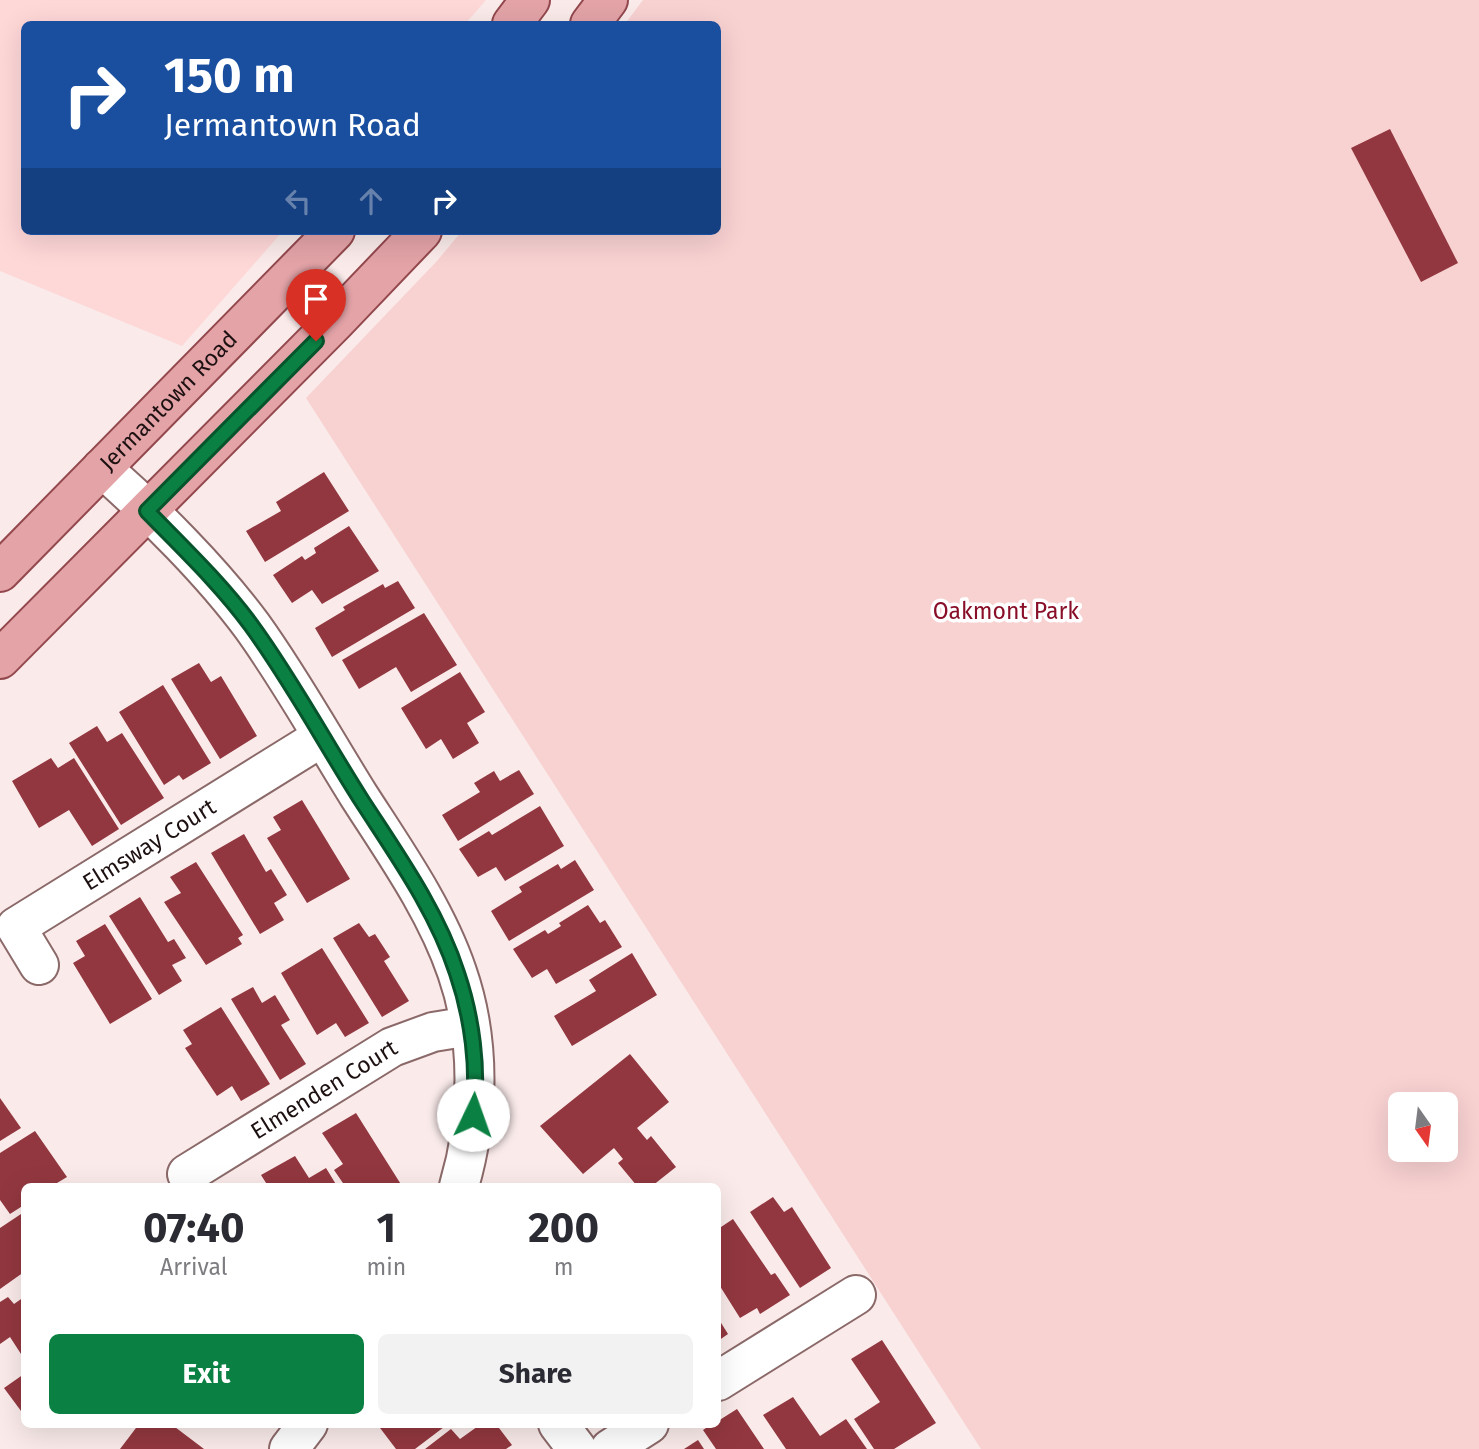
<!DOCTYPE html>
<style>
body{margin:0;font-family:"Fira Sans",sans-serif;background:#f2f2f3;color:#2b2b33;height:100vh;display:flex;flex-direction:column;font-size:26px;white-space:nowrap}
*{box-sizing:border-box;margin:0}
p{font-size:23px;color:#7c7c81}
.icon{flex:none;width:38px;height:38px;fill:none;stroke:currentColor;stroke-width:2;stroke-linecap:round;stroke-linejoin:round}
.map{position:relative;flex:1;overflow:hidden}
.drawer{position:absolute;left:21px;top:1183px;width:700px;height:245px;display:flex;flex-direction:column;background:#fff;border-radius:10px;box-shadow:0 7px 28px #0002}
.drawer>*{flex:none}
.banner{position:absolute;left:21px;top:21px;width:700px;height:214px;border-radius:10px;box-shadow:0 7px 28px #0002;background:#1a4fa0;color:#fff;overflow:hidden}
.needle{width:46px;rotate:166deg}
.buttons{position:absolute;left:1388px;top:1092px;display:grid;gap:14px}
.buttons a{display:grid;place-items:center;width:70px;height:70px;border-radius:10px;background:#fff;box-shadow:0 7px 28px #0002;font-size:35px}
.pin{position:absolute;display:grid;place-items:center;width:60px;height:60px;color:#fff;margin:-72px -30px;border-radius:50% 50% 50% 0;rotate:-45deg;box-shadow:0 0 7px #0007}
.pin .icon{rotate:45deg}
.me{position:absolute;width:77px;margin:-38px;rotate:3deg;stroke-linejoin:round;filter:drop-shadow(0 0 5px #0008)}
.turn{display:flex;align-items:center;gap:24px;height:147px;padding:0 28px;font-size:32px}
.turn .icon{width:91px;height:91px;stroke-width:2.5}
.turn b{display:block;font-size:49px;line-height:60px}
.lanes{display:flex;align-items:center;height:66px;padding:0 28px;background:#0003;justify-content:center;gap:35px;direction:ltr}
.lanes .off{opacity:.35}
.eta{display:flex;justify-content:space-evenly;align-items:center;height:119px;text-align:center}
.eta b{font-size:42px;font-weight:700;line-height:49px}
.button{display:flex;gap:14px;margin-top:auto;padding:14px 28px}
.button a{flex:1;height:80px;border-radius:10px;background:#0b8043;color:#fff;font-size:28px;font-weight:700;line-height:80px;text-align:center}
.button a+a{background:#f2f2f3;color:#2b2b33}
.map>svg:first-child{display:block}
</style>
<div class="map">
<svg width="1479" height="1449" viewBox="0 0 1479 1449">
<rect width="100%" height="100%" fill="#faeaea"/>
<polygon fill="#fed7d7" points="0,0 486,0 465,24 24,24 24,231 283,231 182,346 0,271"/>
<path fill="#f8d1d1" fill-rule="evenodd" d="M643 0H1479V1449H981L306 398 437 261 462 231H718V24H625ZM1400 1104H1446V1150H1400Z"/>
<g fill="#92373f">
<polygon points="1390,129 1458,263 1421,282 1351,148"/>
<polygon points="324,472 349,511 265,562 246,531 281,511 276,502"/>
<polygon points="349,526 379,571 322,604 312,590 292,603 273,575 302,556 305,560 316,553 314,548"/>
<polygon points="398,581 415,608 332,657 315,628 345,610 343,607 383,584 385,588"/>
<polygon points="424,613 457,665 411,692 396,667 359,689 342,660"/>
<polygon points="199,663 211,682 221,676 257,736 220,759 171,679"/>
<polygon points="460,672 485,712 467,723 479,743 453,759 441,739 426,749 401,708"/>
<polygon points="163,685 211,763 183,780 179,775 164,785 119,712"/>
<polygon points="97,726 107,742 122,733 164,798 121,825 69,743"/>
<polygon points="51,758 58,768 74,758 119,829 92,846 69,810 39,828 12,781"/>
<polygon points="519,770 534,794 458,841 442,815 480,792 474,783 494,771 500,781"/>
<polygon points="302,800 350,879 307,903 267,838 281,830 273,817"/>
<polygon points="540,806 564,846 505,881 496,867 478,877 459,849 489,831 492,835"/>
<polygon points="244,834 266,872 271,869 287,895 274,903 284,920 260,934 211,853"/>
<polygon points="575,860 594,890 509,941 491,911 522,892 519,887 558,864 561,869"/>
<polygon points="196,862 243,935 238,938 242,944 206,965 164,902 181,893 170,877"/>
<polygon points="140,897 168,942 174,939 186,958 172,965 182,981 159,995 109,916"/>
<polygon points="588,905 600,923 605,920 622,947 556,984 547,969 532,978 513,949 545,930 548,934 561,926 559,923"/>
<polygon points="359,923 369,937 375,934 390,957 384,961 409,1001 382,1017 333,938"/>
<polygon points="105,924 152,999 110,1024 73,963 85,956 76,941"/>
<polygon points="322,948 369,1023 345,1037 336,1023 317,1035 281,973"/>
<polygon points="632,953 657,995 572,1046 554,1016 596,991 589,980"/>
<polygon points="253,987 262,1003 275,995 290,1020 281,1025 306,1064 280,1080 231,999"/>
<polygon points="221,1007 270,1084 241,1101 232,1086 217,1096 185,1048 192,1044 183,1030"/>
<polygon points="630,1054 669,1102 637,1128 647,1140 651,1136 676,1167 652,1186 637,1186 618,1163 623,1159 614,1148 583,1174 540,1126"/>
<polygon points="0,1098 21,1128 0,1141"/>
<polygon points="356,1113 402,1186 345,1186 334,1170 343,1164 322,1133"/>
<polygon points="35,1131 67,1177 52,1186 24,1186 24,1205 10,1214 0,1200 0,1153"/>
<polygon points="295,1156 309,1178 326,1168 337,1186 268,1186 261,1175"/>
<polygon points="773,1197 784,1212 792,1207 831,1268 800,1288 750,1212"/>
<polygon points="24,1212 24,1272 0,1289 0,1228"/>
<polygon points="733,1219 771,1275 775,1273 790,1295 760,1314 757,1308 740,1318 718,1283 718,1229"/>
<polygon points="8,1297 14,1304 24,1297 24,1352 21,1354 10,1337 0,1344 0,1302"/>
<polygon points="718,1318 728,1334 718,1341"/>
<polygon points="882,1340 936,1423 894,1449 874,1449 854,1419 880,1402 851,1359"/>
<polygon points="24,1374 24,1415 4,1388"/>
<polygon points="793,1397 820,1436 846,1419 867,1449 786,1449 763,1415"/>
<polygon points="737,1409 764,1449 716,1449 703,1430 712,1424 718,1424 718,1421"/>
<polygon points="139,1424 171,1424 204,1449 120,1449"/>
<polygon points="377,1424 448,1424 415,1449 396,1449"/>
<polygon points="481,1424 496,1424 512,1445 506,1449 425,1449 451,1429 460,1439"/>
<polygon points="698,1440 704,1449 684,1449"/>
</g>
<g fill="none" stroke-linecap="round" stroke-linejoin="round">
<defs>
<g id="minor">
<path d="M102 468C153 513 212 572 252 626 291 680 324 740 359 796 395 852 436 910 457 972 481 1041 479 1118 459 1186"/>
<path id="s1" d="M39 965 16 927 322 737"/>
<path id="s2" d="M187 1174 392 1047 433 1032 470 1026"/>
<polyline points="718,1381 856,1295"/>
<polyline points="558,1424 577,1449"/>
<polyline points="289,1449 308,1424"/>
<polyline points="610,1449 649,1424"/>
</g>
<g id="major">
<polyline points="512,24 530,0"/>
<polyline points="590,24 608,0"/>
<path id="s3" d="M0 572 335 231"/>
<polyline points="0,659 335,322 422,231"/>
</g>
</defs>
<use href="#minor" stroke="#8b6969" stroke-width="42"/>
<use href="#major" stroke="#92484d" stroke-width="42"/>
<use href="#minor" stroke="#fff" stroke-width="38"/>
<use href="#major" stroke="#e3a3a7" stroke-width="38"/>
</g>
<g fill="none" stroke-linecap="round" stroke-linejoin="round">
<defs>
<path id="route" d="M316 341 147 511C183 548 221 584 251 625 292 681 325 743 362 801 397 855 437 911 457 973 472 1017 479 1069 473 1115"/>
</defs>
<use href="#route" stroke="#07532c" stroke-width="18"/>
<use href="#route" stroke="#0b8043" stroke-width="12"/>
</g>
<g text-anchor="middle" stroke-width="7" stroke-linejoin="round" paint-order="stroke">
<g font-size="23" fill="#1d1011" stroke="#fff">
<text dy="8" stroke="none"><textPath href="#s3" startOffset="240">Jermantown Road</textPath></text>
<text dy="8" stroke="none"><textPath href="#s1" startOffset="201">Elmsway Court</textPath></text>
<text dy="8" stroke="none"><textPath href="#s2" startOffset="161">Elmenden Court</textPath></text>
</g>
<g font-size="23" fill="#890e28" stroke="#fff">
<text x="1006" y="619">Oakmont Park</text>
</g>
</g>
</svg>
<div class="buttons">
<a><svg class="needle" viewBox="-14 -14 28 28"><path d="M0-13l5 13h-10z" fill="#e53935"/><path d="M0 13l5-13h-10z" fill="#7c7c81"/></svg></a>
</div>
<div class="pin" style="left:316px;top:341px;background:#d93025"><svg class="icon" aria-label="arrive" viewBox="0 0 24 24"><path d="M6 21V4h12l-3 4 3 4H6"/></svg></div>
<svg class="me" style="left:473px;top:1115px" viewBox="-20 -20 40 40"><circle r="19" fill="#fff"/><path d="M0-13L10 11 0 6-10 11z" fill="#0b8043"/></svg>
<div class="banner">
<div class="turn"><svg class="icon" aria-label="right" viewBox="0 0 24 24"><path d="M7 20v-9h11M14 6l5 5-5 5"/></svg><div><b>150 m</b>Jermantown Road</div></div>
<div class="lanes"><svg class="icon off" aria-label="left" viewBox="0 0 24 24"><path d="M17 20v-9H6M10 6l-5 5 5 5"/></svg><svg class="icon off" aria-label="ahead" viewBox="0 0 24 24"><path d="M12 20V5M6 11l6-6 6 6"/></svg><svg class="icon" aria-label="right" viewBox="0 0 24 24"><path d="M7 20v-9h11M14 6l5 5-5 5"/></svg></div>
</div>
<section class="drawer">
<div class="eta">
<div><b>07:40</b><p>Arrival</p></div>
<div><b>1</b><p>min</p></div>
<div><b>200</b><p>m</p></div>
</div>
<div class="button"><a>Exit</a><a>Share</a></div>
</section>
</div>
